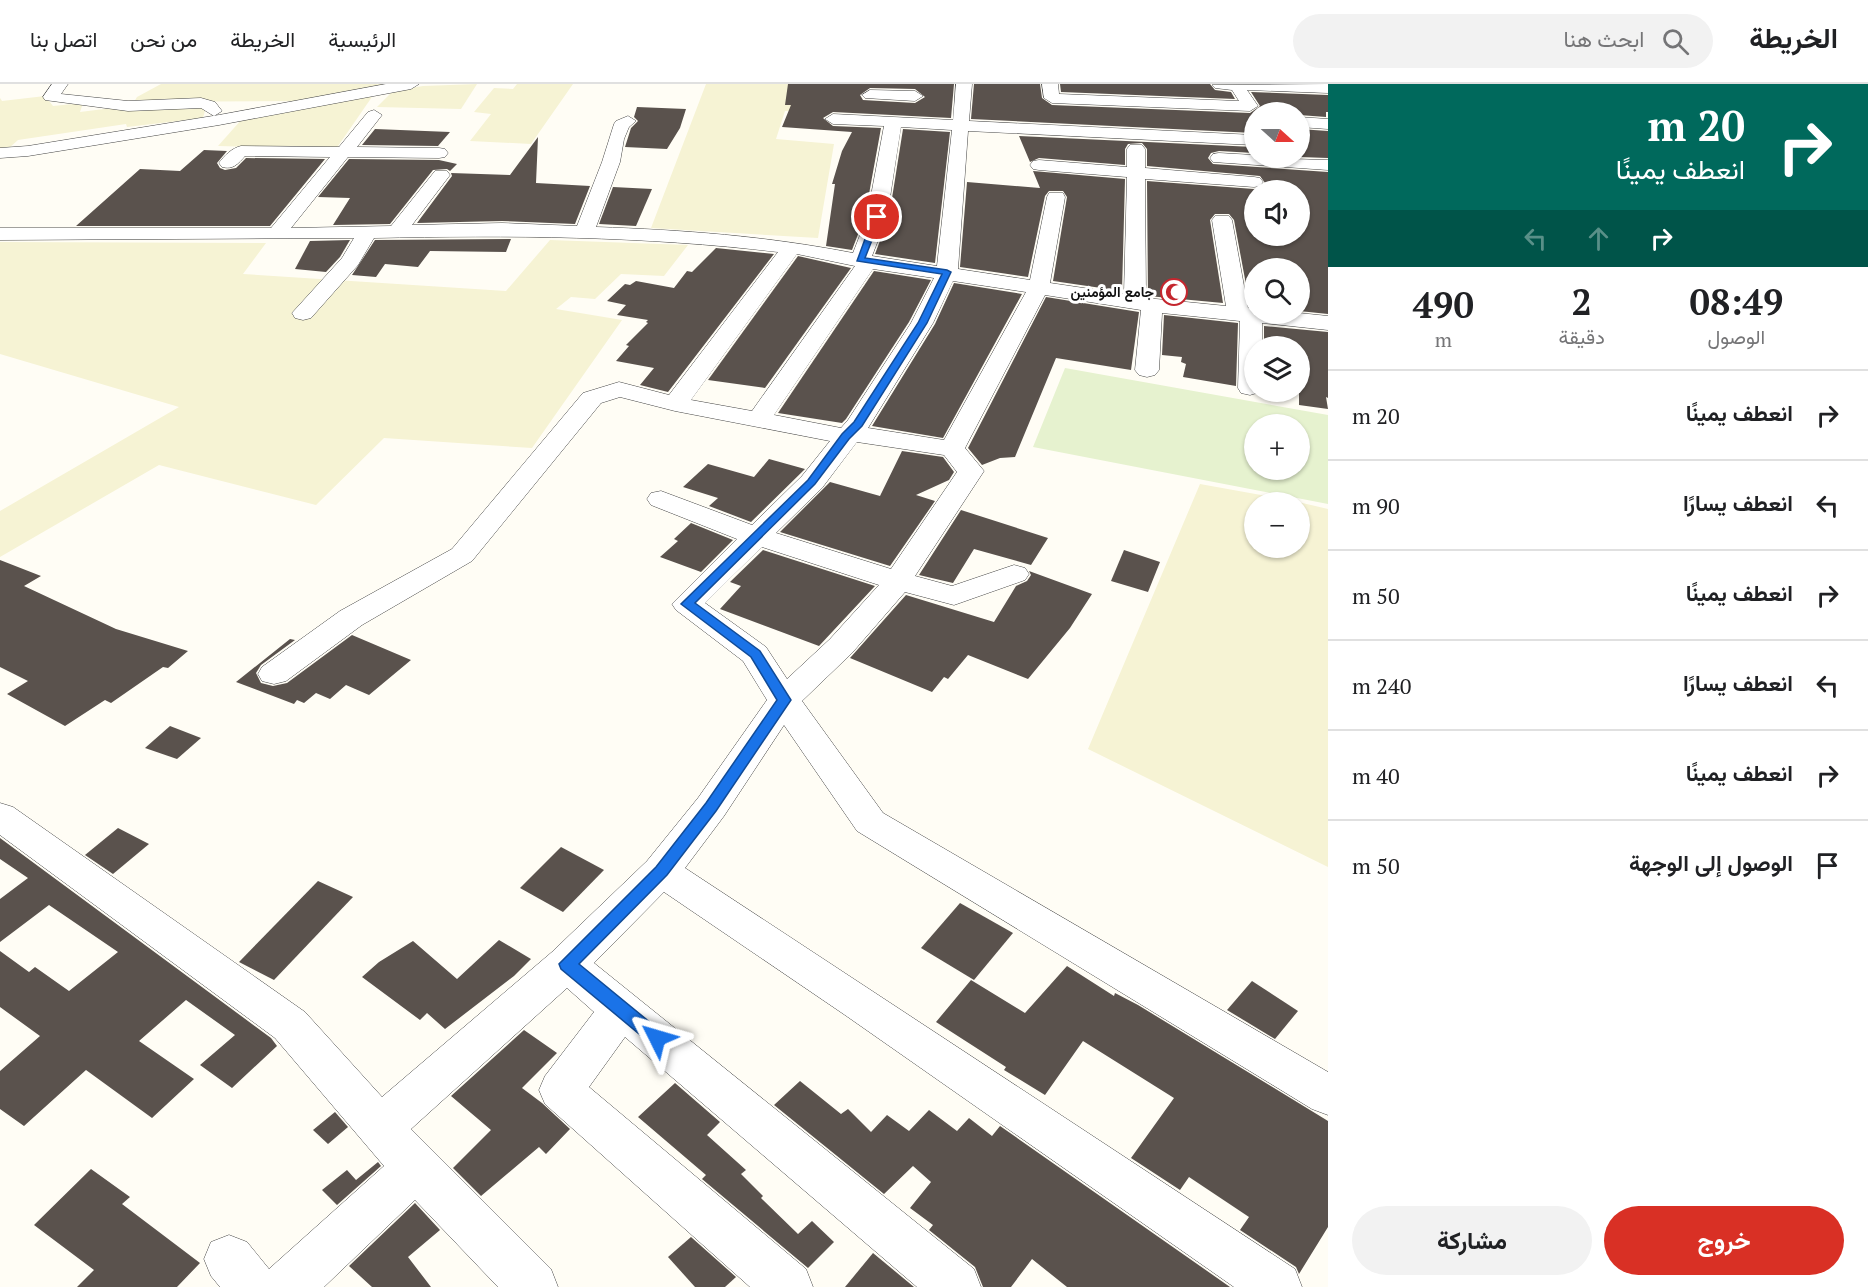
<!DOCTYPE html>
<html lang="ar">
<meta charset="utf-8">
<style>
body{margin:0;font-family:"PT Serif",Vazirmatn,serif;background:#f2f2f2;color:#202124;direction:rtl;height:100vh;display:flex;flex-direction:column;font-size:22px;white-space:nowrap}
*{box-sizing:border-box;margin:0}
p{font-size:20px;color:#757577}
.icon{flex:none;width:33px;height:33px;fill:none;stroke:currentColor;stroke-width:2;stroke-linecap:round;stroke-linejoin:round}
.map{position:relative;flex:1;overflow:hidden;direction:ltr}
.sheet{display:flex;flex-direction:column;background:#fff;width:540px}
.sheet>*{flex:none}
.top-card{background:#00695c;color:#fff;overflow:hidden}
.needle{width:39px;rotate:111deg}
.buttons{position:absolute;left:1244px;top:18px;display:grid;gap:12px}
.buttons a{display:grid;place-items:center;width:66px;height:66px;border-radius:50%;background:#fff;box-shadow:0 2px 4px #0004;font-size:30px}
.pin{position:absolute;display:grid;place-items:center;width:51px;height:51px;color:#fff;margin:-26px;border:3px solid #fff;border-radius:50%;box-shadow:0 2px 6px #0007}
.me{position:absolute;width:66px;margin:-33px;rotate:310deg;stroke-linejoin:round;filter:drop-shadow(0 0 4px #0008)}
.turn{display:flex;align-items:center;gap:21px;height:126px;padding:0 24px;font-size:27px}
.turn .icon{width:78px;height:78px;stroke-width:2.5}
.turn b{display:block;font-size:42px;line-height:51px}
.lanes{display:flex;align-items:center;height:57px;padding:0 24px;background:#0003;justify-content:center;gap:30px;direction:ltr}
.lanes .off{opacity:.35}
.eta{display:flex;justify-content:space-evenly;align-items:center;height:102px;text-align:center}
.eta b{font-size:36px;font-weight:700;line-height:42px}
.button{display:flex;gap:12px;margin-top:auto;padding:12px 24px}
.button a{flex:1;height:69px;border-radius:36px;background:#d93025;color:#fff;font-size:24px;font-weight:700;line-height:69px;text-align:center}
.button a+a{background:#f2f2f2;color:#202124}
ul{padding:0;list-style:none}
li{display:flex;align-items:center;gap:18px;height:90px;padding:0 24px;border-top:2px solid #e0e0e0}
li div{flex:1}
li b{display:block;font-size:22px}
li em{font-style:normal}
header{display:flex;align-items:center;gap:36px;box-sizing:border-box;height:84px;padding:0 30px;background:#fff;border-bottom:2px solid #e0e0e0}
header strong{font-size:28px}
nav{display:flex;gap:33px;margin-inline-start:auto;font-size:21px}
.search{width:420px;height:54px;background:#f2f2f2;display:flex;align-items:center;gap:15px;box-sizing:border-box;padding:0 21px;border-radius:33px;color:#757577;font-size:22px}
main{display:flex;flex:1;min-height:0}
.map>svg:first-child{display:block}
</style>
<header>
<strong>الخريطة</strong>
<div class="search"><svg class="icon" aria-label="search" viewBox="0 0 24 24"><circle cx="10" cy="10" r="6"/><path d="M15 15l6 6"/></svg>ابحث هنا</div>
<nav><a>الرئيسية</a><a>الخريطة</a><a>من نحن</a><a>اتصل بنا</a></nav>
</header>
<main>
<section class="sheet">
<div class="top-card">
<div class="turn"><svg class="icon" aria-label="right" viewBox="0 0 24 24"><path d="M7 20v-9h11M14 6l5 5-5 5"/></svg><div><b>20 m</b>انعطف يمينًا</div></div>
<div class="lanes"><svg class="icon off" aria-label="left" viewBox="0 0 24 24"><path d="M17 20v-9H6M10 6l-5 5 5 5"/></svg><svg class="icon off" aria-label="ahead" viewBox="0 0 24 24"><path d="M12 20V5M6 11l6-6 6 6"/></svg><svg class="icon" aria-label="right" viewBox="0 0 24 24"><path d="M7 20v-9h11M14 6l5 5-5 5"/></svg></div>
</div>
<div class="eta">
<div><b>08:49</b><p>الوصول</p></div>
<div><b>2</b><p>دقيقة</p></div>
<div><b>490</b><p>m</p></div>
</div>
<ul>
<li><svg class="icon" aria-label="right" viewBox="0 0 24 24"><path d="M7 20v-9h11M14 6l5 5-5 5"/></svg><div><b>انعطف يمينًا</b></div><em>20 m</em></li>
<li><svg class="icon" aria-label="left" viewBox="0 0 24 24"><path d="M17 20v-9H6M10 6l-5 5 5 5"/></svg><div><b>انعطف يسارًا</b></div><em>90 m</em></li>
<li><svg class="icon" aria-label="right" viewBox="0 0 24 24"><path d="M7 20v-9h11M14 6l5 5-5 5"/></svg><div><b>انعطف يمينًا</b></div><em>50 m</em></li>
<li><svg class="icon" aria-label="left" viewBox="0 0 24 24"><path d="M17 20v-9H6M10 6l-5 5 5 5"/></svg><div><b>انعطف يسارًا</b></div><em>240 m</em></li>
<li><svg class="icon" aria-label="right" viewBox="0 0 24 24"><path d="M7 20v-9h11M14 6l5 5-5 5"/></svg><div><b>انعطف يمينًا</b></div><em>40 m</em></li>
<li><svg class="icon" aria-label="arrive" viewBox="0 0 24 24"><path d="M6 21V4h12l-3 4 3 4H6"/></svg><div><b>الوصول إلى الوجهة</b></div><em>50 m</em></li>
</ul>
<div class="button"><a>خروج</a><a>مشاركة</a></div>
</section>
<div class="map">
<svg width="1328" height="1203" viewBox="0 0 1328 1203">
<rect width="100%" height="100%" fill="#fffdf5"/>
<g fill="#f6f3d4" fill-rule="evenodd">
<polygon points="161,0 395,0 300,17 134,18 137,13"/>
<polygon points="477,0 461,25 377,23 393,7 423,2"/>
<polygon points="517,0 573,0 531,60 470,57 491,30 474,28 494,4 513,5"/>
<polygon points="706,0 825,0 821,28 785,27 776,55 834,60 818,154 651,144"/>
<polygon points="374,10 336,65 218,62 242,35"/>
<polygon points="45,12 53,22 83,19 80,28 128,22 206,23 203,34 127,43 126,40 18,56 9,64 0,66 0,14 2,17"/>
<polygon points="550,156 688,161 664,192 621,190 595,215 571,213 556,225 622,236 532,364 384,354 316,421 159,381 0,473 0,427 179,323 0,270 0,158 266,159 243,190 506,207"/>
<path d="M1200 400 1294 417 1328 425V783L1088 665ZM1254 418H1299V464H1254Z"/>
</g>
<path fill="#e6f2cf" fill-rule="evenodd" d="M1065 284 1328 331V420L1033 363ZM1254 340H1299V386H1254Z"/>
<g fill="#5a524d" fill-rule="evenodd">
<path d="M788 0H954L951 34 833 28 823 34 833 42 881 44 865 132 852 166 826 162 835 100H832L842 67 852 48 782 43 791 21H785ZM870 4 915 5 925 13 915 19 863 16 860 11Z"/>
<polygon points="974,0 1040,0 1042,14 1052,21 1250,29 1260,22 1251,8 1328,11 1328,28 1326,28 1326,33 1299,31 1299,28 1254,28 1254,49 971,35"/>
<polygon points="1060,0 1210,0 1215,6 1231,8 1235,15 1061,8"/>
<polygon points="637,23 686,25 680,44 667,65 625,63 631,44 638,37 634,33"/>
<polygon points="375,45 450,48 438,62 362,61"/>
<polygon points="903,45 950,48 935,179 875,170 889,133"/>
<polygon points="1299,45 1328,47 1328,74 1299,73"/>
<path d="M1019 52 1254 63V69L1219 67 1211 69 1208 74 1213 80 1328 88V230L1299 227V184H1254V223L1250 222 1234 136 1229 130H1215L1210 136 1223 219 1148 212 1147 97 1254 105 1260 104 1265 99 1260 92 1147 82V65L1142 59 1128 60 1125 65V81L1039 74 1030 78ZM1254 106H1299V152H1254Z"/>
<polygon points="538,53 536,99 590,102 575,140 502,137 417,139 452,92 451,89 510,91"/>
<polygon points="204,66 227,67 217,79 220,84 225,86 236,84 246,74 325,75 270,142 76,142 140,85 180,87"/>
<polygon points="349,75 439,76 457,80 450,87 447,85 433,86 390,140 333,141 350,114 318,113"/>
<polygon points="1033,87 1125,95 1122,207 1053,197 1067,113 1063,107 1049,107 1045,112 1028,193 960,183 967,98 1040,104"/>
<polygon points="613,103 652,105 636,142 599,140"/>
<polygon points="511,155 506,168 430,167 418,183 385,180 376,193 352,191 375,156"/>
<polygon points="350,156 340,173 326,188 295,185 310,157"/>
<polygon points="716,164 774,170 668,308 640,301 654,284 616,277 629,262 626,261 648,239 646,238 648,236 617,231 626,221 607,217 625,200 630,201 636,197 674,204 687,187 692,188"/>
<polygon points="798,172 851,184 765,304 708,296"/>
<polygon points="874,187 931,196 909,238 846,335 842,339 778,329"/>
<polygon points="954,199 1022,210 943,354 872,342 935,240"/>
<polygon points="1046,213 1139,228 1131,286 1056,274 1015,373 1000,374 982,381 968,364"/>
<polygon points="1164,231 1238,239 1236,302 1183,293 1186,280 1181,278 1182,273 1162,271"/>
<polygon points="1264,242 1328,248 1328,314 1326,313 1328,325 1299,321 1299,262 1264,262"/>
<polygon points="902,367 943,373 954,388 949,396 916,411 935,417 890,482 780,448 830,398 880,412"/>
<polygon points="769,375 805,385 751,438 709,422 718,414 683,403 708,380 754,393"/>
<polygon points="961,426 1048,454 1031,481 974,465 953,499 919,491"/>
<polygon points="691,439 733,456 701,488 660,473 678,457 674,455"/>
<polygon points="763,466 875,502 819,562 720,525 741,502 730,498"/>
<polygon points="1124,466 1160,478 1148,508 1111,497"/>
<polygon points="0,476 41,492 24,502 116,545 188,567 168,584 163,583 111,619 105,616 65,642 7,610 28,597 0,583"/>
<polygon points="1029,487 1092,510 1070,544 1028,595 968,571 948,595 944,593 932,608 850,574 906,511 994,538 1016,502 1027,497 1031,491"/>
<polygon points="352,551 411,576 369,611 346,601 330,615 316,609 304,619 297,616 294,620 236,598 290,555 295,556 261,581 256,589 261,599 273,602 287,599"/>
<polygon points="170,642 201,654 177,675 145,664"/>
<polygon points="118,744 149,760 113,790 85,771"/>
<polygon points="0,754 271,954 277,962 232,1004 200,981 235,951 186,916 139,957 194,995 152,1034 86,986 24,1042 0,1025 0,987 40,952 0,923 0,867 29,888 35,883 69,907 118,868 49,821 0,858 0,815 28,794 0,775"/>
<polygon points="561,763 604,786 563,828 520,804"/>
<polygon points="318,797 353,813 274,896 239,878"/>
<polygon points="960,819 1013,849 974,896 921,864"/>
<polygon points="499,856 531,875 514,892 445,945 427,929 420,936 362,893 379,878 413,857 457,895"/>
<polygon points="1067,882 1114,912 1115,909 1138,921 1328,1037 1328,1143 1299,1190 1296,1183 1240,1146 1249,1133 1189,1093 1180,1106 1131,1074 1174,1014 1083,957 1045,1011 1004,986 1006,983 936,938 971,896 1025,929"/>
<polygon points="1252,897 1298,927 1275,955 1227,926"/>
<polygon points="524,946 557,969 522,1004 542,1019 570,1045 546,1070 539,1063 481,1112 453,1084 491,1046 451,1012"/>
<polygon points="800,997 841,1030 848,1025 871,1048 887,1031 909,1047 929,1026 957,1047 969,1034 992,1052 1000,1042 1230,1203 1067,1203 1032,1175 1011,1203 983,1203 975,1183 929,1146 933,1141 910,1124 931,1098 913,1082 884,1110 774,1021"/>
<polygon points="675,999 720,1038 707,1051 746,1086 741,1090 763,1112 761,1114 798,1150 812,1137 834,1158 808,1184 702,1095 706,1091 638,1033"/>
<polygon points="335,1028 348,1043 328,1060 313,1046"/>
<polygon points="378,1078 381,1082 337,1121 322,1106 347,1086 356,1096"/>
<polygon points="91,1085 130,1113 122,1120 200,1179 177,1203 77,1203 94,1186 34,1141"/>
<polygon points="415,1119 440,1146 408,1173 431,1203 372,1203 349,1182"/>
<polygon points="691,1153 736,1193 725,1203 695,1203 668,1173"/>
<polygon points="873,1169 914,1203 845,1203"/>
</g>
<g fill="none" stroke-linecap="round" stroke-linejoin="round">
<defs>
<g id="minor">
<polygon points="52,0 68,0 61,10 128,17 201,14 215,18 222,27 214,32 201,24 128,27 45,16 43,13"/>
<polygon points="386,0 419,0 411,5 219,41 28,72 0,74 0,64 28,62 219,31"/>
<path d="M956 0H972L969 37 1254 51V61L968 47 958 185 1030 196 1047 113 1049 109H1063L1065 113 1050 199 1124 210 1127 93 1039 86 1033 85 1030 81 1033 77 1039 76 1127 83V65L1130 61H1142L1145 65V84L1254 93 1260 94 1263 98 1260 102 1254 103 1145 95 1146 214 1226 222 1212 136 1215 132H1229L1232 136 1248 224 1254 225V230L1299 229 1328 232V246L1262 239V262H1254V308H1260L1250 311 1241 309 1238 304 1240 237 1162 229 1159 286 1155 291 1147 293 1139 291 1135 286 1141 226 1045 211 965 364 984 387 915 492 952 502 1014 481 1025 484 1029 490 1025 496 954 521 905 508 852 569 802 617 883 729 1328 988V1031L1312 1025 857 747 784 641 724 732 685 784 1295 1185 1302 1203H1234L845 931 664 808 594 879 974 1185 981 1203H917L625 953 589 1003 806 1185 813 1203H750L545 1020 539 1006 545 992 594 928 567 904 411 1045 551 1185 558 1203H498L415 1116 324 1203H220L211 1192 204 1175 211 1158 229 1151 247 1158 269 1185 384 1082 275 954 0 751V719L13 723 305 928 382 1013 552 868 647 777 698 714 767 616 743 577 676 526 672 520 737 455 651 421 647 415 651 409 661 407 752 441 802 392 830 357 675 327 620 313 601 319 472 477 362 541 286 597 274 600 262 597 258 590 262 583 340 527 452 465 583 309 619 298 669 311 778 168C644 152 509 151 374 154L358 181 311 234 303 236 295 234 292 229 342 174 354 154 0 156V144H271L330 73 245 72C238 80 233 86 222 83L219 79C224 72 232 64 241 62L339 63 368 28 374 26 382 31 357 63 439 64 445 65 448 69 445 73 439 74 348 73 291 144 391 142 435 87H447L450 91 412 141 502 139 577 142 602 78 614 40 616 37 628 32 636 37 629 43 624 55 620 78 596 143C684 146 765 152 853 169L867 133 884 42 833 40 825 35 833 30 953 36ZM901 43 952 46 937 182 872 172 887 133ZM797 170 855 182 752 327 691 316ZM873 185 934 194 911 239 848 336 841 344 774 331ZM953 197 1026 208 944 356 868 344 933 239ZM857 358 944 371 957 388 891 485 776 449 822 404ZM762 463 879 501 830 555 787 595 766 563 705 519Z"/>
<polygon points="1042,0 1058,0 1059,10 1239,17 1232,6 1215,4 1212,1 1328,0 1328,9 1247,6 1258,22 1250,27 1052,19 1044,14"/>
<polygon points="870,6 915,7 923,12 915,17 865,14 862,11"/>
<polygon points="1299,33 1328,35 1328,45 1299,43"/>
<polygon points="1219,69 1254,71 1254,74 1328,76 1328,86 1213,78 1210,74 1213,70"/>
</g>
</defs>
<use href="#minor" stroke="#444" stroke-width="1"/>
<use href="#minor" fill="#fff" fill-rule="evenodd"/>
</g>
<polygon fill="#1a73e8" stroke="#114b97" stroke-width="1.5" points="877,131 881,133 865,174 947,186 951,188 927,239 862,342 849,355 815,400 695,519 760,567 791,616 716,727 667,791 579,880 663,949 666,954 663,959 657,962 650,959 561,885 559,880 656,783 706,719 777,616 751,573 681,520 808,396 842,350 854,338 918,239 942,190 857,177 873,133"/>
<defs>
<symbol id="mosque-ring" viewBox="-11 -11 22 22"><circle r="9.5" fill="#fff" stroke="#c4262e" stroke-width="1.5"/><path d="M3.5-4.9A6 6 0 1 0 3.5 4.9A5 5 0 1 1 3.5-4.9Z" fill="#c4262e"/></symbol>
</defs>
<g fill-rule="evenodd">
<use href="#mosque-ring" x="1159" y="193" width="30" height="30"/>
</g>
<g text-anchor="middle" stroke-width="6" stroke-linejoin="round" paint-order="stroke">
<g font-size="14" font-weight="bold" fill="#111" stroke="#fff" text-anchor="end">
<text x="1154" y="213">جامع المؤمنين</text>
</g>
</g>
</svg>
<div class="buttons">
<a><svg class="needle" viewBox="-14 -14 28 28"><path d="M0-13l5 13h-10z" fill="#e53935"/><path d="M0 13l5-13h-10z" fill="#757577"/></svg></a>
<a><svg class="icon" aria-label="sound" viewBox="0 0 24 24"><path d="M4 9h4l5-4v14l-5-4H4zM17 9q2 3 0 6"/></svg></a>
<a><svg class="icon" aria-label="search" viewBox="0 0 24 24"><circle cx="10" cy="10" r="6"/><path d="M15 15l6 6"/></svg></a>
<a><svg class="icon" aria-label="layers" viewBox="0 0 24 24"><path d="M12 4l9 5-9 5-9-5zM3 14l9 5 9-5"/></svg></a>
<a>+</a>
<a>−</a>
</div>
<div class="pin" style="left:877px;top:133px;background:#d93025"><svg class="icon" aria-label="arrive" viewBox="0 0 24 24"><path d="M6 21V4h12l-3 4 3 4H6"/></svg></div>
<svg class="me" style="left:657px;top:954px" viewBox="-20 -20 40 40"><path d="M0-17L14 15 0 8-14 15z" fill="#1a73e8" stroke="#fff" stroke-width="4"/></svg>
</div>
</main>
